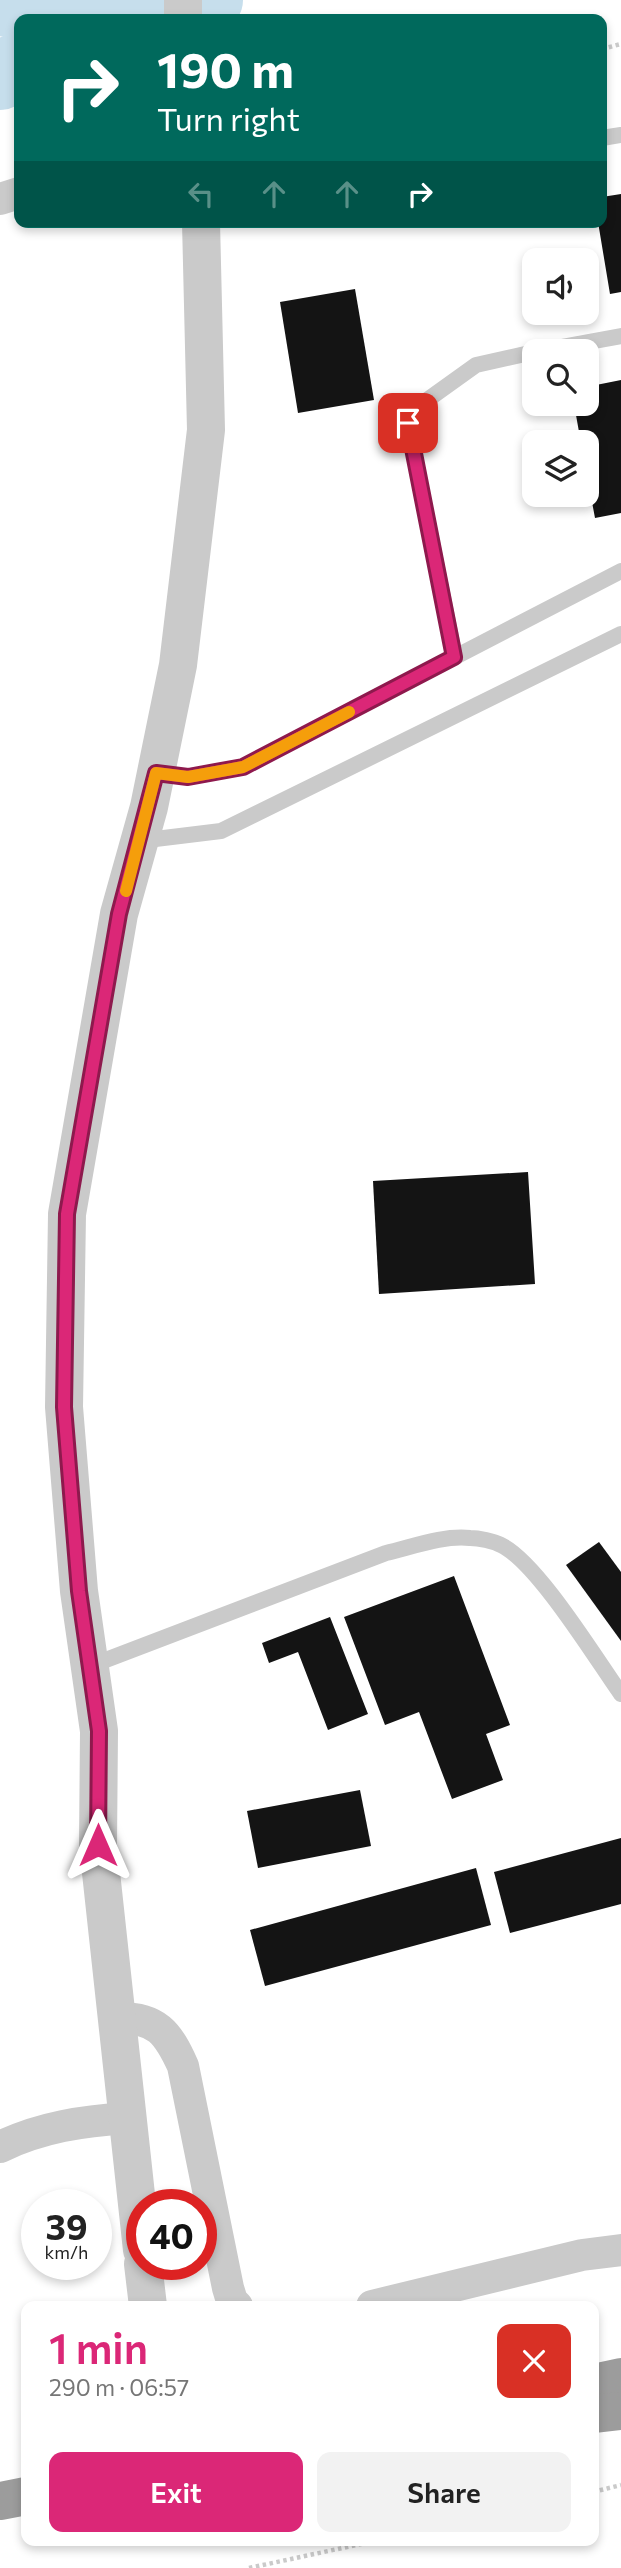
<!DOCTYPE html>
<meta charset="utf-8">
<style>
body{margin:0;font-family:Commissioner,sans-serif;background:#f2f2f2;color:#222;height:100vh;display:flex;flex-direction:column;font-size:26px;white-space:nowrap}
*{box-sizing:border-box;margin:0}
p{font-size:23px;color:#767676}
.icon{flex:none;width:38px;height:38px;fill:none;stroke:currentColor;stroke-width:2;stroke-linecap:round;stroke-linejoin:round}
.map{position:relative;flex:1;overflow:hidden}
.drawer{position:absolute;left:21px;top:2301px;width:578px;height:245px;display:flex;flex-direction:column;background:#fff;border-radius:14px;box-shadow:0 4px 10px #0003}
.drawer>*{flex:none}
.hud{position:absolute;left:14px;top:14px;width:593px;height:214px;border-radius:14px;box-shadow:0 4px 10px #0003;background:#00695c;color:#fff;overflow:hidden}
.controls{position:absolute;left:522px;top:248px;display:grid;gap:14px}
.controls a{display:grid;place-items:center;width:77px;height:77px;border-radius:14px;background:#fff;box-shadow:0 4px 10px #0003;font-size:35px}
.speed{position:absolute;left:21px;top:2189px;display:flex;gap:14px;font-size:35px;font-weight:700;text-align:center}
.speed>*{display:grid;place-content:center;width:91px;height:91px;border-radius:50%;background:#fff;box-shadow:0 4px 10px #0003;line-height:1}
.speed small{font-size:18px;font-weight:400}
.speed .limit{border:10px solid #d22;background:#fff;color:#111}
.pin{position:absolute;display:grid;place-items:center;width:60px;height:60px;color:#fff;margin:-30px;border-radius:14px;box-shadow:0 4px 10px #0006}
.me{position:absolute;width:77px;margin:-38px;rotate:0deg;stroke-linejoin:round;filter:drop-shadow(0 0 5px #0008)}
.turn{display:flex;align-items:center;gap:24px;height:147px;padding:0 28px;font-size:32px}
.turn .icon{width:91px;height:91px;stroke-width:2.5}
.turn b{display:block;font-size:49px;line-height:60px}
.lanes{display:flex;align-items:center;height:66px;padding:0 28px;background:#0003;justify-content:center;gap:35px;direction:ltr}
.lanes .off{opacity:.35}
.round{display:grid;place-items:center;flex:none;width:74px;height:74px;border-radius:14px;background:#f2f2f2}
.summary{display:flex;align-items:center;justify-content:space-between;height:119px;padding:0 28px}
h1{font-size:42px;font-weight:600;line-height:52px;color:#db2777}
.cta{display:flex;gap:14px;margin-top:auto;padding:14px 28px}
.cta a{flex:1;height:80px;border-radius:14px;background:#db2777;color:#fff;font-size:28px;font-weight:600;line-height:80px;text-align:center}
.cta a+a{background:#f2f2f2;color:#222}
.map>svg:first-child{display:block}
</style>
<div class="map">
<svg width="621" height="2568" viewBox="0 0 621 2568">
<rect width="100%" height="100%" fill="#fff"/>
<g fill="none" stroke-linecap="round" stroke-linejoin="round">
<g stroke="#c6deec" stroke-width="68">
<polyline points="0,2 125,14 153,6 209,0"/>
<polyline points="0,76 19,66"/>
</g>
</g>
<g fill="#141414">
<polygon points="621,194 621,292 610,294 598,222 602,222 602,197"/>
<polygon points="355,289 374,400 298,413 280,302"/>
<polygon points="621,380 621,513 595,518 586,470 586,443 581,443 574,404 586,404 586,387"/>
<polygon points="528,1172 535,1284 379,1294 373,1181"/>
<polygon points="599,1542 621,1572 621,1641 566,1565"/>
<polygon points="454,1576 510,1725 486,1734 503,1780 452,1799 419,1712 385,1725 344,1617"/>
<polygon points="330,1617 368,1714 328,1730 298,1652 269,1663 262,1643"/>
<polygon points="360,1790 371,1846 258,1868 247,1811"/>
<polygon points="621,1838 621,1904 510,1933 494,1872"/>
<polygon points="476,1868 491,1925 265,1986 250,1930"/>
</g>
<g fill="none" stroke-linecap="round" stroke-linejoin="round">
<g stroke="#cacaca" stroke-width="4.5" stroke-dasharray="3.5 3.5" stroke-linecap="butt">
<polyline points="602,49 621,44"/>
<polyline points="593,2492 621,2485"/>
<polyline points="249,2568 375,2541"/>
</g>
<g stroke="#cacaca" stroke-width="16">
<polyline points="602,138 621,135"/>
<polyline points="534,352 621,336"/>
<polyline points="455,657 408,423 416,408 476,365 534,352"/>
<polyline points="156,773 188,777 243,767 621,571"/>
<polyline points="139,841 221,831 621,634"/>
<path d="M90 1666 386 1553C412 1547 443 1535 470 1538 479 1538 493 1541 501 1545 537 1562 596 1659 621 1694"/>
</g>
<g stroke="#cacaca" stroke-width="32">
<polyline points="0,199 19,193"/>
<path d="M117 2018C157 2017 168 2033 183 2066L228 2288 232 2301 237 2306"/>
<path d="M0 2147C41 2127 83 2121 128 2118"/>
<polyline points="372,2306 582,2255 621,2250"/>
</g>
<g stroke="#cacaca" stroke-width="38">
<polyline points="183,0 183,19"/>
<polyline points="142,2250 98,1845 99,1731 79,1591 64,1407 67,1214 119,914 149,807 178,665 206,430 201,222"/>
<polyline points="143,2264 148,2306"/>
</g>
<g stroke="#9c9c9c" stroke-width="38">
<polyline points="593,2383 621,2377"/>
<polyline points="593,2414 621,2411"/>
<polyline points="0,2501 26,2496"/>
</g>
</g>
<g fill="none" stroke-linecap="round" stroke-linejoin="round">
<defs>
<polyline id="route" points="98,1845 99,1731 79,1591 64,1407 67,1214 119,914 156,773 188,777 243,767 454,657 408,423"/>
</defs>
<use href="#route" stroke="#8e194d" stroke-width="18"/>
<use href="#route" stroke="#db2777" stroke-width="12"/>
<polyline stroke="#f59e0b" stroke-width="12" points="126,891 156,773 188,777 243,767 349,712"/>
</g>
</svg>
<div class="controls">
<a><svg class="icon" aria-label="sound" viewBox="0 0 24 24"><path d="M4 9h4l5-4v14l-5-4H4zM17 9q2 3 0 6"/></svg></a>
<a><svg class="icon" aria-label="search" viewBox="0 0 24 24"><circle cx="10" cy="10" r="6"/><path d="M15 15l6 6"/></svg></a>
<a><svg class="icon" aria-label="layers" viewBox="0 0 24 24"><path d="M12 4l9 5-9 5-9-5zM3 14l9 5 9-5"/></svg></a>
</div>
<div class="speed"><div>39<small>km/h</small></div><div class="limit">40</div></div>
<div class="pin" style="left:408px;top:423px;background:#d93025"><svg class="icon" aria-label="arrive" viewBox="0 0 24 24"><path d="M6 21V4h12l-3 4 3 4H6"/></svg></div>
<svg class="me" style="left:98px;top:1845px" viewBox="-20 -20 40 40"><path d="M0-17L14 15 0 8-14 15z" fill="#db2777" stroke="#fff" stroke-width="4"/></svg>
<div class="hud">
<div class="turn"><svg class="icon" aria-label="right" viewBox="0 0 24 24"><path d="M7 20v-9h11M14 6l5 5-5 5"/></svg><div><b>190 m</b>Turn right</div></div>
<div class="lanes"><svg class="icon off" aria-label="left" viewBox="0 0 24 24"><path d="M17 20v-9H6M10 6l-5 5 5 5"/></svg><svg class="icon off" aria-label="ahead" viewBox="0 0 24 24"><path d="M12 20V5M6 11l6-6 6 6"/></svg><svg class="icon off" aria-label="ahead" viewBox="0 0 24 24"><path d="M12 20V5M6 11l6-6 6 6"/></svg><svg class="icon" aria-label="right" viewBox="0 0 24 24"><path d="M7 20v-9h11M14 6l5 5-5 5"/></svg></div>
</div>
<section class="drawer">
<div class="summary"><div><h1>1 min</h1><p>290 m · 06:57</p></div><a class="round" style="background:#d93025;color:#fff"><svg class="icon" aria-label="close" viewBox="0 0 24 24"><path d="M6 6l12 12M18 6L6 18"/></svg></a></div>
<div class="cta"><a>Exit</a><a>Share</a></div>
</section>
</div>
